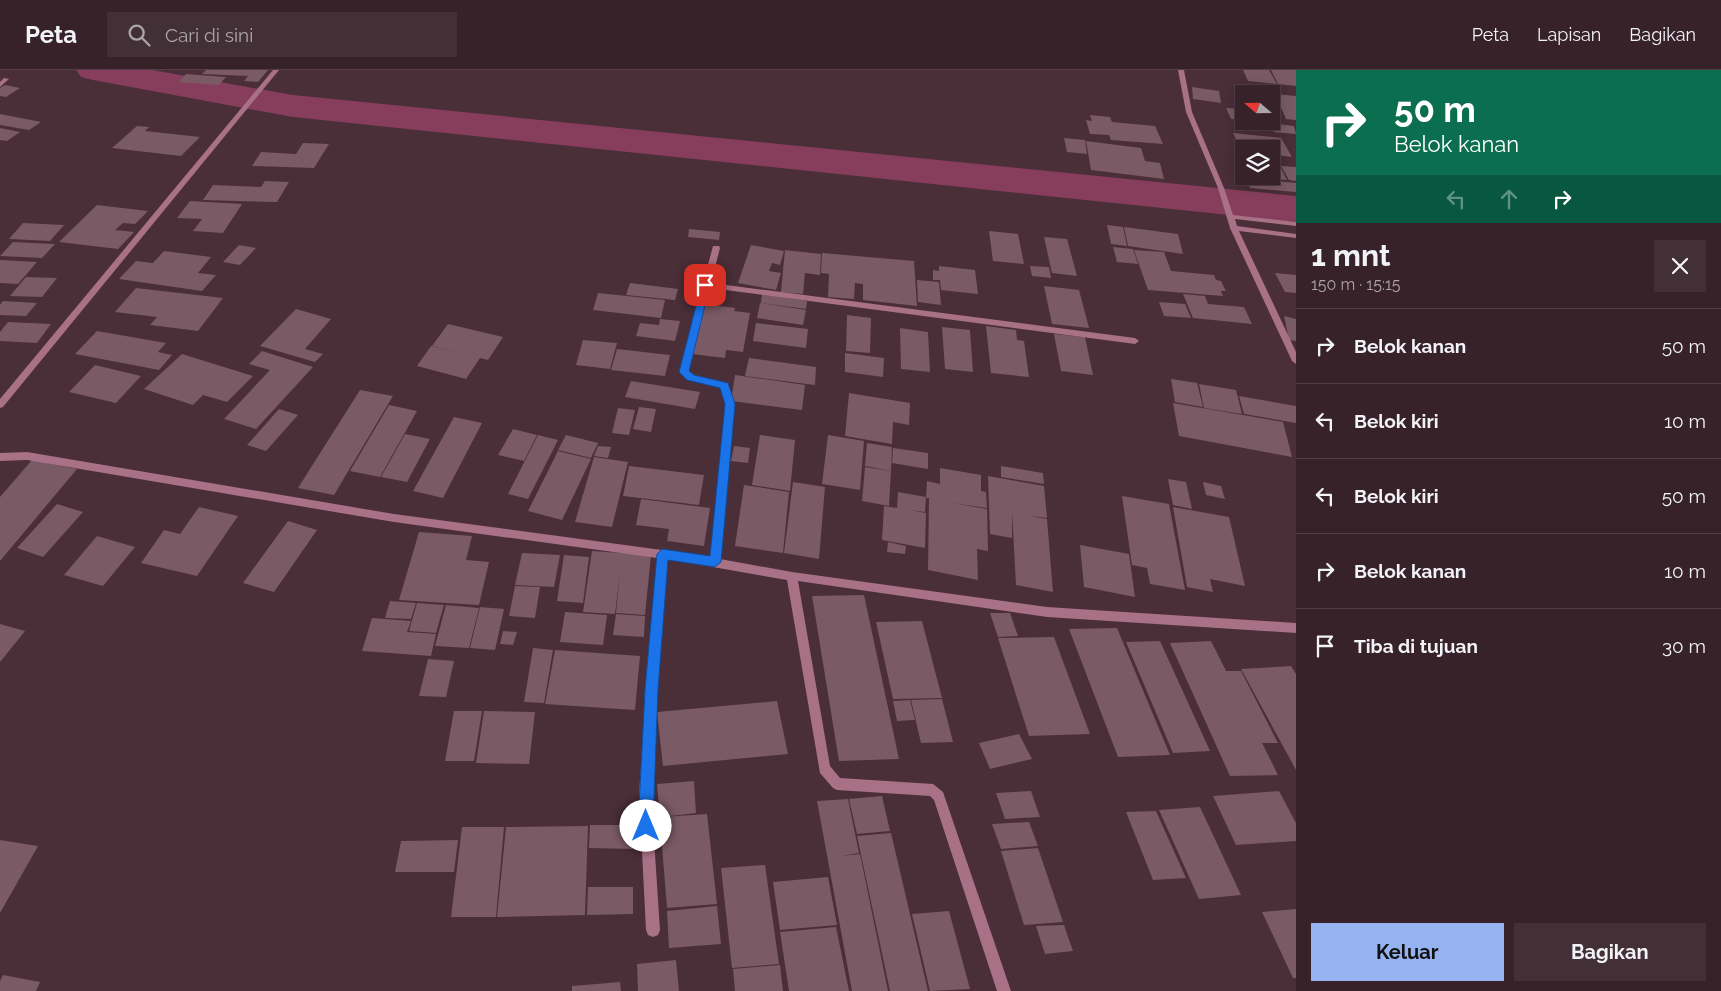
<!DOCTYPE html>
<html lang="id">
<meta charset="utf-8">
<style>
body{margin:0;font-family:Raleway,sans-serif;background:#432f36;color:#f1f3f6;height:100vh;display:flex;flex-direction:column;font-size:19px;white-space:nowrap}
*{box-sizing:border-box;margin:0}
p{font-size:16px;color:#aba4a8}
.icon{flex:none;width:28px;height:28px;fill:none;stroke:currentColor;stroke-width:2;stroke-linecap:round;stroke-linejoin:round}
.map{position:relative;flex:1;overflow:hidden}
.sheet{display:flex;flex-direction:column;background:#38222a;width:425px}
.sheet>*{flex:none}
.top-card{background:#0b6e4f;color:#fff;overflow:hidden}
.needle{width:32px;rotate:290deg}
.controls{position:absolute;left:1235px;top:15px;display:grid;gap:10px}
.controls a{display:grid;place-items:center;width:45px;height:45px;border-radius:0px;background:#38222a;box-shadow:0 2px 12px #0003,0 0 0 1px #523f47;font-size:25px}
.pin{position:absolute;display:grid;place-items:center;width:42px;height:42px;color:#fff;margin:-21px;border-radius:10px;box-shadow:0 2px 8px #0006}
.me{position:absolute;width:55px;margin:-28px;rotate:0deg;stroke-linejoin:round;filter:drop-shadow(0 0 4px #0008)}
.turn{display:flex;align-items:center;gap:18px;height:105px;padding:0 15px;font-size:22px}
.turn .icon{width:65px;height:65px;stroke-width:2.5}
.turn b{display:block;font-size:35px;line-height:42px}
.lanes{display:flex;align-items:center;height:48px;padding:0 15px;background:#0003;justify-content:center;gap:25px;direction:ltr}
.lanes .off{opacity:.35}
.round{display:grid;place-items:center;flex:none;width:52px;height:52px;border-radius:0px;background:#432f36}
.headline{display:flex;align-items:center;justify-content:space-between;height:85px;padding:0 15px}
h1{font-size:30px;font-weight:700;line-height:38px}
.action{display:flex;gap:10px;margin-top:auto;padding:10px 15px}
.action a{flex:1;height:58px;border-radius:0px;background:#95b2f1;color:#111;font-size:20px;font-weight:700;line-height:58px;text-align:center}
.action a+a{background:#432f36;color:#f1f3f6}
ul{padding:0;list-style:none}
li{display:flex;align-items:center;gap:15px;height:75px;padding:0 15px;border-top:1px solid #523f47}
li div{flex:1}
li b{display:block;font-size:19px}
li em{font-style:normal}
header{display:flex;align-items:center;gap:30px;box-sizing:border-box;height:70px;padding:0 25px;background:#38222a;border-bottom:1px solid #523f47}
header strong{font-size:24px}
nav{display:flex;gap:28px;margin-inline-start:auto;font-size:18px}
.search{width:350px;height:45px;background:#432f36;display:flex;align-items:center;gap:12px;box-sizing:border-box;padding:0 18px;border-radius:0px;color:#aba4a8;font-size:19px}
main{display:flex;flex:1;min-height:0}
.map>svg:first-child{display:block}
</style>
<header>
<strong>Peta</strong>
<div class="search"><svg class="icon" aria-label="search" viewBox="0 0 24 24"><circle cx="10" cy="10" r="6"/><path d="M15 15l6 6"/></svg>Cari di sini</div>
<nav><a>Peta</a><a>Lapisan</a><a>Bagikan</a></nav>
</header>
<main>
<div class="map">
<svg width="1296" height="921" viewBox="0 0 1296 921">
<rect width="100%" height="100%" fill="#4a2e38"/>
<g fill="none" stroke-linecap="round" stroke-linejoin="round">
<polygon fill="#873e5c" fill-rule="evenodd" points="76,0 152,0 293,25 1296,126 1296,152 293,47 93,10 81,7"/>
</g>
<g fill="#795a65">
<polygon points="206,0 268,0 258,12 244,11 248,6 202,4"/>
<polygon points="1243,0 1269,0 1277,14 1248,11"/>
<polygon points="1271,0 1296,0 1296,16 1278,14"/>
<polygon points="186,4 226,7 219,15 179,12"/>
<polygon points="5,15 20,18 6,27 0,26 0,18"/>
<polygon points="1192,17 1219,21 1221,33 1193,29"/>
<polygon points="1275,24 1296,26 1296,50 1286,49"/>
<polygon points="1226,38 1244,39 1244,50 1231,49"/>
<polygon points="1271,43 1277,54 1294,56 1296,64 1274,62 1270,53 1264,53 1271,51"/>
<polygon points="0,44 41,52 29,60 0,55"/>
<polygon points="1090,45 1110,47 1112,52 1155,56 1163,74 1111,70 1109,65 1090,64 1086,50 1092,51"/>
<polygon points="137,56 149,57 145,61 200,67 181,86 112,78"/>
<polygon points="0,58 20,62 7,71 0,70"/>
<polygon points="1233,63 1281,68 1292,87 1276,85 1279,93 1271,92 1271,79 1244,79 1244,85"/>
<polygon points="1064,68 1085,70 1087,84 1067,82"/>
<polygon points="1086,71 1141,78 1145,91 1160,93 1164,109 1091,100"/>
<polygon points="303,73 329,74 314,98 252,96 261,82 296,84"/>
<polygon points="1271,95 1280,96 1287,110 1259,108 1271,106"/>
<polygon points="1281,96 1296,97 1296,111 1289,110"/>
<polygon points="1245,108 1296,113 1296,122 1250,118"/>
<polygon points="265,111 289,112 277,132 203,130 213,115 261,117"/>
<polygon points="190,131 242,134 223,163 193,161 202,149 177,148"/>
<polygon points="97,135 148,141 135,154 123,153 115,160 134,162 118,179 59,172"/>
<polygon points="23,153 64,155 50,171 9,169"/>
<polygon points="1107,155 1123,157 1127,176 1111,174"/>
<polygon points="1124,157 1178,164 1183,184 1128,176"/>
<polygon points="689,159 720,162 719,170 688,167"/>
<polygon points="989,161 1018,164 1024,194 993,191"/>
<polygon points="1044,167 1067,169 1077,206 1052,203"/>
<polygon points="13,172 55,174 42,188 0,186"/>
<polygon points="239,175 256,178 240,195 223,192"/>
<polygon points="751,175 784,181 780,195 772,193 769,201 781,203 776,220 738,213"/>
<polygon points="1113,177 1133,179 1138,194 1117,192"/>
<polygon points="785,180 821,184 820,205 805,203 803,224 781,222"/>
<polygon points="1134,180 1164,182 1171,201 1214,205 1216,210 1221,211 1226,221 1221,221 1223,226 1148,220"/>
<polygon points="164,181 211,187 198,203 216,205 202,221 119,209 136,191 153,193"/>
<polygon points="822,183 914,191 917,236 863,230 863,214 855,213 854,229 828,227 829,204 821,203"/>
<polygon points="0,190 37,192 18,214 0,213"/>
<polygon points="939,196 975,200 978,224 941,220 940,210 933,210 933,200 939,201"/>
<polygon points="1030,196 1049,197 1051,208 1032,206"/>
<polygon points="1275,203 1296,205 1296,223 1285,222"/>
<polygon points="26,207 57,208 42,227 10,226"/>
<polygon points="917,210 939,212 941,235 918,232"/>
<polygon points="630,213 678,219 675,230 626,225"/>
<polygon points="1044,216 1079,220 1089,258 1052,254"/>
<polygon points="136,218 223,228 198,261 150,255 157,247 115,242"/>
<polygon points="598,223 665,230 661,248 593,240"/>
<polygon points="762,224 807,231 806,239 761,233"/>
<polygon points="1183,224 1205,226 1208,234 1244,237 1252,254 1193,248"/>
<polygon points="3,231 37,233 26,246 0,245 0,235"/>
<polygon points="1159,232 1185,234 1191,248 1164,246"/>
<polygon points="760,233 806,240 803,255 757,248"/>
<polygon points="703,234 735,238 734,241 750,243 743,282 726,280 725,288 692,284"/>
<polygon points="296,239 331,249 305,279 323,284 315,292 260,276"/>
<polygon points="847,245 871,248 870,283 846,281"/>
<polygon points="1284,246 1296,249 1296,271 1289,270"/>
<polygon points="660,249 680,251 675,271 636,266 640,253 659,255"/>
<polygon points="8,252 51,254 37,273 0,271 0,262"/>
<polygon points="756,253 808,259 806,278 753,271"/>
<polygon points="448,254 503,267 488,290 480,288 466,309 417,296 431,276 467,285 432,276"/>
<polygon points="986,256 1016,260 1017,270 1024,271 1029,307 991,303"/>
<polygon points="942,257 970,260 973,302 945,299"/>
<polygon points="900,258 928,262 930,302 901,299"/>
<polygon points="97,261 166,273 158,282 172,285 159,300 75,284"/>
<polygon points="1054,264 1085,267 1093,305 1061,301"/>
<polygon points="583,270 617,273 610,299 576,295"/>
<polygon points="617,279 670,285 665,306 611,300"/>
<polygon points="262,281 313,297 256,359 224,349 270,300 249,294"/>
<polygon points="845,283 884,288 883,307 845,302"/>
<polygon points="182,284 253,306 227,332 203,325 193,335 144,319"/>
<polygon points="749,288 816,297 815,315 745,306"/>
<polygon points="95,295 141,306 116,333 69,322"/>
<polygon points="735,305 805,315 802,340 731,331"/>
<polygon points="1171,309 1197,313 1203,337 1175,332"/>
<polygon points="631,311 700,322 695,339 625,327"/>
<polygon points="1199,314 1236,320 1242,344 1204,338"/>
<polygon points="360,320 393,326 334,425 298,418"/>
<polygon points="849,323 910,333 909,355 893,352 892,374 845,366"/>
<polygon points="1239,326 1296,336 1296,353 1244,344"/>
<polygon points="1173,333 1283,352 1292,387 1179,366"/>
<polygon points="389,335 417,341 380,407 350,401"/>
<polygon points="639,337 656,339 651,362 633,359"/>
<polygon points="618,338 635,340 629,365 612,363"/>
<polygon points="279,339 298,345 266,381 247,375"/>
<polygon points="454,347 482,353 443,428 413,421"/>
<polygon points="513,359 537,365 524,391 498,385"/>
<polygon points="405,364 430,369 407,412 381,407"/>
<polygon points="538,365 558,370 528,429 508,424"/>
<polygon points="566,365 598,373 591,388 558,380"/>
<polygon points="760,365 795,370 790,421 752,415"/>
<polygon points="828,365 864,371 860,420 822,414"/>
<polygon points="867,373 892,377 891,401 865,396"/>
<polygon points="598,376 611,377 608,388 594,386"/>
<polygon points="734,376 750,378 748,393 731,391"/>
<polygon points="893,378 928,383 928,399 892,393"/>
<polygon points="558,381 591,389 562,450 528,441"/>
<polygon points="594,387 628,392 612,457 575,452"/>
<polygon points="32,390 77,399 0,491 0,427"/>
<polygon points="629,396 704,405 699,435 623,426"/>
<polygon points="1001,396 1043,403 1044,414 1001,407"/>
<polygon points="865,397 891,401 889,436 862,431"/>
<polygon points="940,398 981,405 981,421 986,422 987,438 952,433 987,439 988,481 977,479 978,510 928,500 929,428 926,428 927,411 940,414"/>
<polygon points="988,406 1044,416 1047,448 1028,446 1047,449 1053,522 1016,515 1012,442 1012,468 990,464"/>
<polygon points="1168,409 1186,412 1192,439 1173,435"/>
<polygon points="793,412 825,417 819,489 784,483"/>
<polygon points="1203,412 1221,416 1225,429 1206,425"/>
<polygon points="744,415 789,422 783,483 735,476"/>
<polygon points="898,422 926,427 925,442 910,440 926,443 925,478 882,470 884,436 897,438"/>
<polygon points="1122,426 1169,434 1185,520 1150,514 1147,498 1132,495"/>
<polygon points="641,429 710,438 704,476 667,471 669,459 636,455"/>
<polygon points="57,434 83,442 43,487 17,478"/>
<polygon points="199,437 238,446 197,506 141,493 164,460 180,464"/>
<polygon points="1173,437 1229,447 1245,516 1210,509 1213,522 1187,517"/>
<polygon points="288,451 317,460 274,522 243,513"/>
<polygon points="419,462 472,466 466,490 489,492 479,535 399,530"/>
<polygon points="97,466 135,477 103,516 64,505"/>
<polygon points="888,472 906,476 905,484 887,482"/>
<polygon points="1080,475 1129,484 1135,527 1084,517"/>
<polygon points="592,481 651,485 645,545 616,543 620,503 615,544 583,542"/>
<polygon points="522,483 560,485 554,517 515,515"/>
<polygon points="564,485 589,487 583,533 557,531"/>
<polygon points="515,516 540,517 535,548 509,546"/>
<polygon points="864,525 899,689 839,691 812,526"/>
<polygon points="390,531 416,533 411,549 385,548"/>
<polygon points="417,533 444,535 436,563 409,561"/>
<polygon points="446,535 479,538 469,578 435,576"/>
<polygon points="480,537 504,539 495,580 470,578"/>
<polygon points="565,542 607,545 603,575 560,572"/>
<polygon points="990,543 1010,543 1018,566 998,567"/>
<polygon points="616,544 645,546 644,567 613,565"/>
<polygon points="372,548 411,551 407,562 436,564 431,586 362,581"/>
<polygon points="922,551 942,628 893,629 876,552"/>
<polygon points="0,554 25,561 0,592"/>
<polygon points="1117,558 1170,685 1118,687 1069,559"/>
<polygon points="503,561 517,562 513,575 500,574"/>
<polygon points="1054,567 1090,664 1029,666 998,568"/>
<polygon points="1160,571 1210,681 1173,683 1126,572"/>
<polygon points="1211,571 1226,601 1241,601 1278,673 1262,673 1278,705 1230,706 1170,573"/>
<polygon points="533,578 553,580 544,633 524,632"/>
<polygon points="555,580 640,586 635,640 545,634"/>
<polygon points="428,589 454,591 446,627 419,626"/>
<polygon points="1291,596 1296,604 1296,700 1241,599"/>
<polygon points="942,629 953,672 921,673 911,630"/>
<polygon points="910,630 915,650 897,651 893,631"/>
<polygon points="777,631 788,684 663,696 657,642"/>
<polygon points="454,641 482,641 474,691 445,691"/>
<polygon points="484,641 535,642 529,694 476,693"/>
<polygon points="1019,664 1032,689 990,699 979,673"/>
<polygon points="694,711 696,743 662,747 707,744 717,834 667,838 657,714"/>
<polygon points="1031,721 1040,747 1005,749 996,723"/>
<polygon points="1279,721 1296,753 1296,771 1236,775 1213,726"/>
<polygon points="882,726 890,761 857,764 849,729"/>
<polygon points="848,729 859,783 841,786 860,784 888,921 852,921 817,731"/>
<polygon points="1200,737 1241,825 1199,829 1159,740"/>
<polygon points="1156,741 1186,808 1153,810 1126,742"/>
<polygon points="1029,752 1038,776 1001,779 992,754"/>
<polygon points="590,755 633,755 633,779 589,778"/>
<polygon points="588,756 585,845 497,847 506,757"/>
<polygon points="462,757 504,757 496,847 451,847"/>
<polygon points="891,763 928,921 890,921 857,766"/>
<polygon points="0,770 38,776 0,843"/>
<polygon points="458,770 454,802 395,802 401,771"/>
<polygon points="1038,778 1063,852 1024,855 1001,781"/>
<polygon points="765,795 779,894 732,898 721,798"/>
<polygon points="828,807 837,855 780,860 773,812"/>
<polygon points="588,817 633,817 633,844 587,845"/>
<polygon points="717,836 721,874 669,878 667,841"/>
<polygon points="1296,839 1296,908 1293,908 1262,842"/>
<polygon points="949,841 970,919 930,921 912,844"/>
<polygon points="1064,855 1073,881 1045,884 1036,856"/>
<polygon points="836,857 849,921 789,921 780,862"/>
<polygon points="676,890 679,921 638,921 637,894"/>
<polygon points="780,895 783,921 735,921 733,899"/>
<polygon points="3,905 40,912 36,921 0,921 0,911"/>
<polygon points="620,912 621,921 572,921 572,916"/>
</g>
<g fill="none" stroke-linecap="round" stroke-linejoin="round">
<g fill="#a97186" fill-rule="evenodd">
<polygon points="273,0 279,0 3,337 0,338 0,329"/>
<polygon points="1178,0 1184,0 1192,42 1224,118 1233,145 1296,152 1296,156 1235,149 1237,156 1296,164 1296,168 1239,161 1296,282 1296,294 1292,291 1230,158 1218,118 1186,42"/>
<polygon points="4,8 9,9 0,17 0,12"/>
<polygon points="713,176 719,176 720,178 711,213 1135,268 1139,271 1135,274 710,218 689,301 694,305 727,313 734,334 720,489 792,502 1047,537 1296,553 1296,563 1047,547 798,511 830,696 840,708 933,714 943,722 1011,921 997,921 934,730 930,726 837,720 833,718 820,703 787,510 667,489 651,723 660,860 658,865 653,867 648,865 646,860 639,723 657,488 394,452 27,390 0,391 0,383 27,382 394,444 662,480 710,488 726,334 720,317 688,309 680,302 702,217 701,215 703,213"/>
</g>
</g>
<polygon fill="#1a73e8" stroke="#114b97" points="702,213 710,215 689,301 694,305 728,313 735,334 721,492 715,497 668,490 658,619 653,756 651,761 646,763 640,761 638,756 645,619 657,484 662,479 710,486 725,334 720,318 687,310 679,302"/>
</svg>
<div class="controls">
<a><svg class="needle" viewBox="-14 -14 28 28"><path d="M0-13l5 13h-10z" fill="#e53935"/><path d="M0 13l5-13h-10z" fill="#aba4a8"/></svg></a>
<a><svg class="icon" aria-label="layers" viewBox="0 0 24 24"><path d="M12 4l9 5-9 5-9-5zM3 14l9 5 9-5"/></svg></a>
</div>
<div class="pin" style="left:705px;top:215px;background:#d93025"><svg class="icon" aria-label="arrive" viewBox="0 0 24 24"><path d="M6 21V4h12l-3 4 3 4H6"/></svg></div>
<svg class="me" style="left:646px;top:756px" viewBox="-20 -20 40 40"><circle r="19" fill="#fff"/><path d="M0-13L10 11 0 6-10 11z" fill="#1a73e8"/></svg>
</div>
<section class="sheet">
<div class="top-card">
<div class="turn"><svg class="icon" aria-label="right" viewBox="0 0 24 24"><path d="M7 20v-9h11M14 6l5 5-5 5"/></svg><div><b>50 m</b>Belok kanan</div></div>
<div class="lanes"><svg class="icon off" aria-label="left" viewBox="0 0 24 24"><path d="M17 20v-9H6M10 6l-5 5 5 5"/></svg><svg class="icon off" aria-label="ahead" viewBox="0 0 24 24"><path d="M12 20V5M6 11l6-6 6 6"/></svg><svg class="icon" aria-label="right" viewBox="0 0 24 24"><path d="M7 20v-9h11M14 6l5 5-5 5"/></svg></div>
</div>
<div class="headline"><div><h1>1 mnt</h1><p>150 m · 15:15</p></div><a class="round"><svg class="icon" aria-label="close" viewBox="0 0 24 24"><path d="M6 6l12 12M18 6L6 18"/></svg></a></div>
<ul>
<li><svg class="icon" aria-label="right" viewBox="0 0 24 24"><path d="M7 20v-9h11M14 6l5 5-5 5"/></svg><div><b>Belok kanan</b></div><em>50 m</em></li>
<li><svg class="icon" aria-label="left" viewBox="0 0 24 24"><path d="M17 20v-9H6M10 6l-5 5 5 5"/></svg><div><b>Belok kiri</b></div><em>10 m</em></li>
<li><svg class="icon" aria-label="left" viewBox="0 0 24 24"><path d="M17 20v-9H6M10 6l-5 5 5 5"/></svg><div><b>Belok kiri</b></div><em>50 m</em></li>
<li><svg class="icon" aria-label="right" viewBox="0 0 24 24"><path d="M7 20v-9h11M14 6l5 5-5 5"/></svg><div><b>Belok kanan</b></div><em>10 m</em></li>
<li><svg class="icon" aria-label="arrive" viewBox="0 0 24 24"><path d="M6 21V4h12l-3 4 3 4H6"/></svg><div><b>Tiba di tujuan</b></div><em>30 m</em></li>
</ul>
<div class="action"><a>Keluar</a><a>Bagikan</a></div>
</section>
</main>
